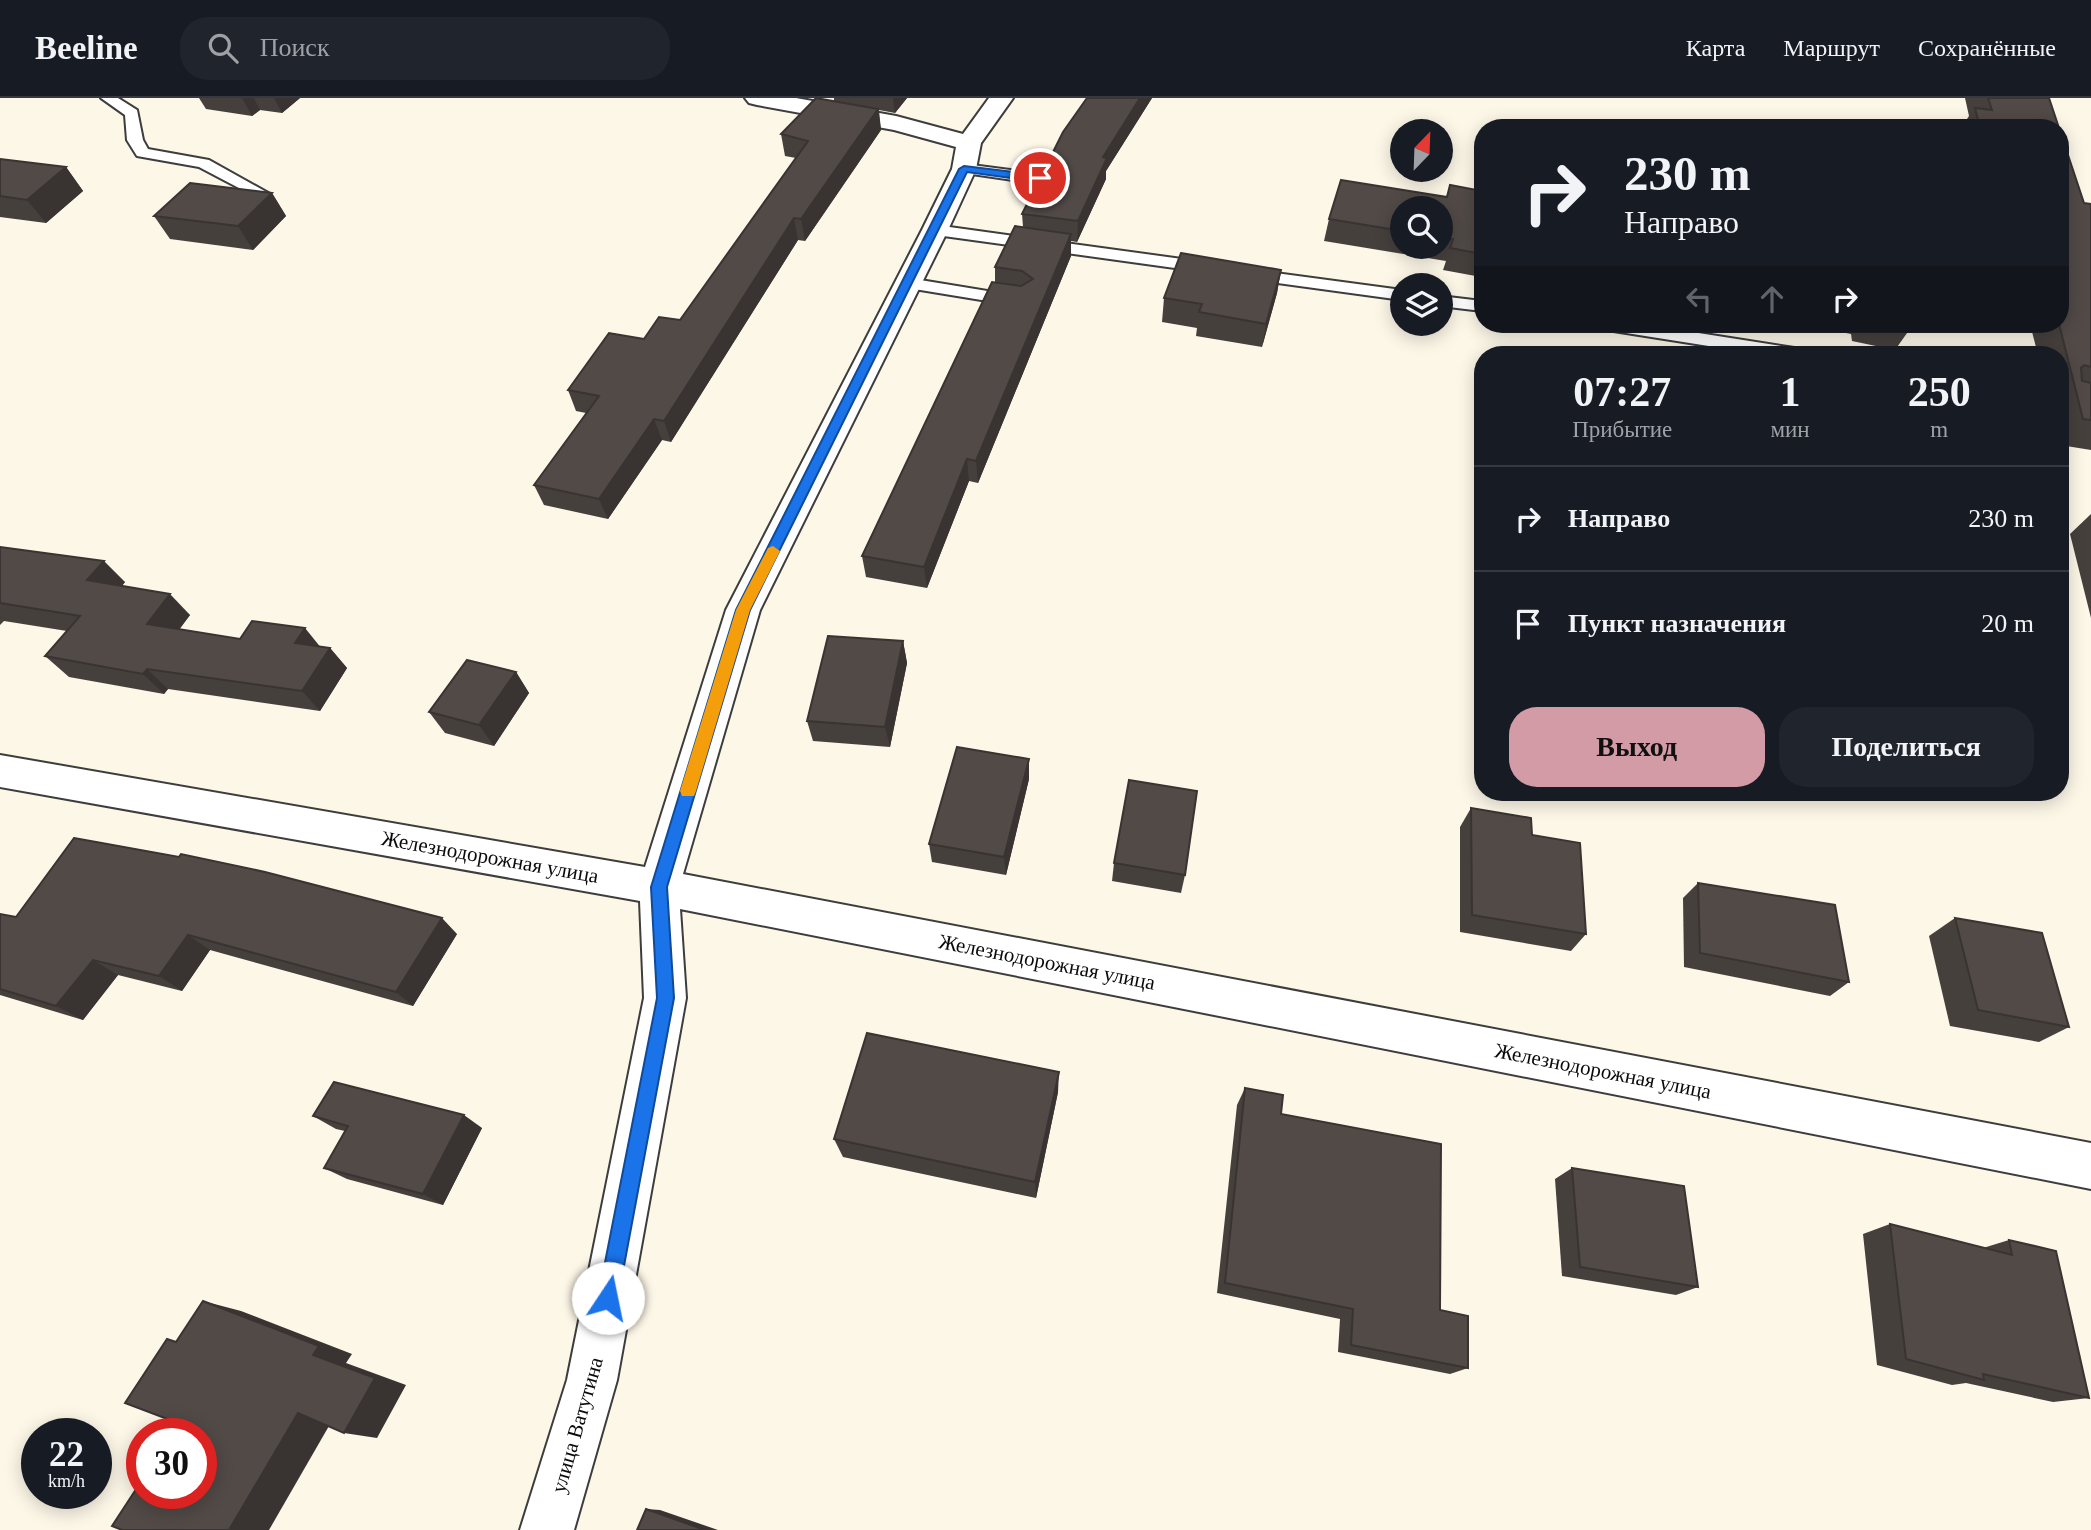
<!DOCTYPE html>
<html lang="ru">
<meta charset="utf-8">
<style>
body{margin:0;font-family:"Times New Roman",serif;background:#20242c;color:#f1f3f6;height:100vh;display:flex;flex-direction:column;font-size:26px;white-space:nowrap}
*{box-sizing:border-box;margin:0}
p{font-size:23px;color:#9ea1a6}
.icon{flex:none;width:38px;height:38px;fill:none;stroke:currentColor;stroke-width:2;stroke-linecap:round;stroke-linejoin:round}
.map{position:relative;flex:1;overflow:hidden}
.drawer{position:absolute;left:1474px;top:248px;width:595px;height:455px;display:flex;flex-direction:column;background:#171b24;border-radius:28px;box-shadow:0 4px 18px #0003}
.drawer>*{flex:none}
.banner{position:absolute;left:1474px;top:21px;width:595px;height:214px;border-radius:28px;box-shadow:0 4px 18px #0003;background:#171b24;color:#f1f3f6;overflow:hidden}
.needle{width:46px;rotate:23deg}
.buttons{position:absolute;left:1390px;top:21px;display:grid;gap:14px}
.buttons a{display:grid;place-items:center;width:63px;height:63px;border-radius:50%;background:#171b24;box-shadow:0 4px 18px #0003;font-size:35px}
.speed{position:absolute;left:21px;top:1320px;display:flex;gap:14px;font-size:35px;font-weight:700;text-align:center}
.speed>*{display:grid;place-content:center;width:91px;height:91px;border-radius:50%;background:#171b24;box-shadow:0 4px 18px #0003;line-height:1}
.speed small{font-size:18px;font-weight:400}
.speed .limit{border:10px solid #d22;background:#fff;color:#111}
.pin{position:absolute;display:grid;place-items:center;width:60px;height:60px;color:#fff;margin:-30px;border:4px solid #fff;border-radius:50%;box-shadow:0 2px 7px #0007}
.me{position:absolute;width:77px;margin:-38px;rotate:11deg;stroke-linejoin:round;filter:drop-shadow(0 0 5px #0008)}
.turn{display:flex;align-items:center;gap:24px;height:147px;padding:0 35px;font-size:32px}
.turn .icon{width:91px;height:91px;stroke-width:2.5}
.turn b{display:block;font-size:49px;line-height:60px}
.lanes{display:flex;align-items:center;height:66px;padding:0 35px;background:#0003;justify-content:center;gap:35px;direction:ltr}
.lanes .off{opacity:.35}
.eta{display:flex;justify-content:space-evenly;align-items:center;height:119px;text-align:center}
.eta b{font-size:42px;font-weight:700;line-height:49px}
.cta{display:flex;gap:14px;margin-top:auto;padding:14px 35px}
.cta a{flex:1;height:80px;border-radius:28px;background:#d29ba5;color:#111;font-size:28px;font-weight:700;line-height:80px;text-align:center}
.cta a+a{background:#20242c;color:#f1f3f6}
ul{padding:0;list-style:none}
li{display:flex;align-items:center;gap:21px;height:105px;padding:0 35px;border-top:2px solid #363941}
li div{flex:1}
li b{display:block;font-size:26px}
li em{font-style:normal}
header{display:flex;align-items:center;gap:42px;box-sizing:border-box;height:98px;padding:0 35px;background:#171b24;border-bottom:2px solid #363941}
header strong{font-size:33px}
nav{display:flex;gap:38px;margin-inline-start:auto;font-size:24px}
.search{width:490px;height:63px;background:#20242c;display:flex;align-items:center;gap:18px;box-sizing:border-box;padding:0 24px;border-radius:28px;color:#9ea1a6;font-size:26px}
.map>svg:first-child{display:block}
</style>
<header>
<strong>Beeline</strong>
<div class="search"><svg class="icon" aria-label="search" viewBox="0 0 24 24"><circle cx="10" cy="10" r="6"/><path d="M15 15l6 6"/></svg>Поиск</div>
<nav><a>Карта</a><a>Маршрут</a><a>Сохранённые</a></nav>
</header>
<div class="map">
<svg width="2091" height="1432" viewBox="0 0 2091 1432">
<rect width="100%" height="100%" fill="#fdf7e8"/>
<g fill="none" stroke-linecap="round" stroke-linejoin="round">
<defs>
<g id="service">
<polygon points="101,0 118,0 137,12 143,42 148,51 209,62 270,96 268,99 256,99 199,69 137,58 127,42 125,17"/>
<polygon points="964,66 1040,76 1048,81 1040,86 958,74 956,71"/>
<polygon points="935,127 1211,165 1220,170 1211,175 929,136 927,132"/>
<polygon points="1246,171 1402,192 1402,202 1240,180 1237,176 1240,172"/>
<polygon points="908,180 1018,198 1027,203 1018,208 902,189 899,185"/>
<polygon points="1440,198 1482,203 1482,213 1440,208"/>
<polygon points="1598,226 1641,226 1801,251 1810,257 1766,257 1607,232"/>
</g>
<polygon id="minor" points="745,0 796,0 896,18 963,36 989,0 1013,0 981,45 976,71 948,132 760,512 683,776 2091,1045 2091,1091 680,811 686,900 617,1282 574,1432 520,1432 567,1282 644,900 640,803 0,689 0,657 645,769 726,512 922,132 952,71 956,49 894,32 757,7 749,5"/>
</defs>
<use href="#service" stroke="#3d3d3d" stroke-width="4"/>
<use href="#minor" stroke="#3d3d3d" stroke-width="4"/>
<use href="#service" fill="#fff" fill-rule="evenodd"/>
<use href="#minor" fill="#fff" fill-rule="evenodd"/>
</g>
<g fill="#46403d" fill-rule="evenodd">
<polygon points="199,0 300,0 282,15 260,12 252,18 206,11"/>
<polygon points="834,0 907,0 895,15 879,12 881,32 805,143 798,142 671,344 662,342 608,421 544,407 534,387 586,315 576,313 568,292 644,241 680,222 796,60 785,58 781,36 834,3"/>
<polygon points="1087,0 1152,0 1106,73 1106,81 1077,144 1071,143 1071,158 978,385 969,383 927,490 866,479 862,458 995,184 995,169 1023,129 1022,116"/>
<polygon points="1965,0 2049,0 2059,30 1961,30 1969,18"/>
<polygon points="0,61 66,69 83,93 46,125 0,119"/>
<path d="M1482 93V174L1481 179 1443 172 1446 163 1324 143 1329 121ZM1402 110H1440V149H1402Z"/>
<polygon points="272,95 286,118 253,152 170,141 154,118"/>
<polygon points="2084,105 2091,106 2091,352 2060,347 2060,257 2038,257 2030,226 2060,226"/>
<polygon points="1281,172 1277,195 1262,249 1196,238 1197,230 1162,224 1164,200"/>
<polygon points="1835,226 1912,226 1912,228 1895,252 1852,243 1851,236 1836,233"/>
<polygon points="2091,416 2091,520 2070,436"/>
<polygon points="0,449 125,484 122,488 190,517 179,531 240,541 330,550 347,570 320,613 168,591 164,596 69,579 45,558 67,533 4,523 0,527"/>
<polygon points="903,543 907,565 890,649 813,643 807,623"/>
<polygon points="516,574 529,595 494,648 445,635 429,614"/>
<polygon points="1029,681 1006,777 932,764 929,746"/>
<polygon points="1471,710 1532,737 1586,836 1571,853 1460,834 1460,729"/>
<polygon points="1114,765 1185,777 1181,795 1112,783"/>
<polygon points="1698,785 1849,884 1830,898 1684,869 1683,800"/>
<polygon points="0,816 16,819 457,836 413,908 210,852 182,893 118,877 83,922 0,897"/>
<polygon points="1955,820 2069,929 2039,944 1950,928 1929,838"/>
<polygon points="1245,990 1281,1016 1440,1212 1468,1270 1450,1276 1338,1254 1340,1221 1217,1195 1237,1007"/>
<polygon points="1058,994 1036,1100 843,1059 834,1041"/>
<polygon points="313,1018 482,1030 443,1107 347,1081 324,1070 345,1033 336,1031"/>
<polygon points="1572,1070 1698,1189 1676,1197 1562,1178 1555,1081"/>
<polygon points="1890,1126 1983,1150 2009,1142 2089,1300 2053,1304 1966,1285 1952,1287 1877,1267 1863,1136"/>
</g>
<g fill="#393432">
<polygon points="242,0 254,0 260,12 252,18"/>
<polygon points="274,0 300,0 282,15"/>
<polygon points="893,0 907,0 895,15"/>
<polygon points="1140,0 1152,0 1106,73 1106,81 1077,144 1078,123 1103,59"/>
<polygon points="878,11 881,32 805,143 801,121"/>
<polygon points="66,69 83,93 46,125 27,102"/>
<polygon points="272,95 286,118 253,152 238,128"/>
<polygon points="794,120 798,142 671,344 664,323"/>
<polygon points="1071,136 1071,158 978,385 976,363"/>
<polygon points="1281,172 1277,195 1262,249 1266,226"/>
<polygon points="654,321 662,342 608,421 599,401"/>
<polygon points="967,361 969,383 927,490 924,469"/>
<polygon points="104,463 125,484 109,503 87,482"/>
<polygon points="170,496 190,517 168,547 147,526"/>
<polygon points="305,530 322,551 295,545"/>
<polygon points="903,543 907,565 890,649 885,629"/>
<polygon points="330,550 347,570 320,613 302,593"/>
<polygon points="147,571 168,591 164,596 143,576"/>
<polygon points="516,574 529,595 494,648 479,627"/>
<polygon points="1029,661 1029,681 1006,777 1004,759"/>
<polygon points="442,820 457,836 413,908 396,894"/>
<polygon points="188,837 210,852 182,893 159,878"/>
<polygon points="93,862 118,877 83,922 56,908"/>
<polygon points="1059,974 1058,994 1036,1100 1035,1084"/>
<polygon points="464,1017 482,1030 443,1107 423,1096"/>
<polygon points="203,1203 241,1213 352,1256 346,1265 406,1287 377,1340 344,1335 313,1257"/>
<polygon points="298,1315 333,1321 269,1432 229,1432"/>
<polygon points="646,1411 660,1412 718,1432 705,1432"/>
</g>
<g fill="#514a47" stroke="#393432" stroke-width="2">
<polygon points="816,0 878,11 801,121 794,120 664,323 654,321 599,401 534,387 599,298 568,292 609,235 644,241 659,219 680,222 808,43 781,36"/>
<polygon points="1087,0 1140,0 1103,59 1107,60 1078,123 1022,116 1063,34"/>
<polygon points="1988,0 2049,0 2059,30 1980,30 1975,10 1992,12"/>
<polygon points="2060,33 2084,105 2091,106 2091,269 2084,267 2081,270 2082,283 2091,285 2091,322 2083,321 2059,226 2060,226"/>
<polygon points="0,61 66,69 27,102 0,98"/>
<polygon points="1341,82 1447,99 1450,87 1482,93 1482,156 1450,150 1453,141 1440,139 1440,110 1402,110 1402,133 1329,121"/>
<polygon points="190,85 272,95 238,128 154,118"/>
<polygon points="1015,128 1071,136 976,363 967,361 924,469 862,458 992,184 1021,188 1033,181 1022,173 995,169"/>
<polygon points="1181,155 1281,172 1266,226 1199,214 1202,206 1164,200"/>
<polygon points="1899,226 1912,226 1912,228"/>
<polygon points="0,449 104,463 87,482 170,496 147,526 240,541 252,523 305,530 295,545 330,550 302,593 147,571 143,576 45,558 80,518 0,505"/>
<polygon points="828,538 903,543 885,629 807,623"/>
<polygon points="467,562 516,574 479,627 429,614"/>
<polygon points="957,649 1029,661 1004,759 929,746"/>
<polygon points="1129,682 1197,693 1185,777 1114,765"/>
<polygon points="1471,710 1531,720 1532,737 1580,745 1586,836 1472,817"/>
<polygon points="74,740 179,759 181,756 265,774 442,820 396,894 188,837 159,878 93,862 56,908 0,891 0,816 16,819"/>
<polygon points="1698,785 1835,807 1849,884 1700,855"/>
<polygon points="1955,820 2042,835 2069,929 1978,912"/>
<polygon points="867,935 1059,974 1035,1084 834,1041"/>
<polygon points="334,984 464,1017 423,1096 324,1070 348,1028 313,1018"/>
<polygon points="1245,990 1283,997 1281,1016 1441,1046 1440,1212 1468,1218 1468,1270 1351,1247 1353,1211 1225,1185"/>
<polygon points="1572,1070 1684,1088 1698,1189 1580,1169"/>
<polygon points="1890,1126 2012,1157 2009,1142 2056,1153 2089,1300 1983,1276 1984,1282 1906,1261"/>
<polygon points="203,1203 319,1248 313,1257 375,1280 344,1335 298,1315 229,1432 122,1432 112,1428 142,1382 142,1395 201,1395 201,1335 171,1335 178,1325 125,1305 167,1241 176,1244"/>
<polygon points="646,1411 705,1432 637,1432"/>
</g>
<polygon fill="#1a73e8" stroke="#114b97" stroke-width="2" points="964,68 1040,77 1045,80 1040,84 967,74 750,512 667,789 674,900 618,1200 615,1207 608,1210 601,1207 598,1200 657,900 651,789 736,512 959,71"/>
<polygon fill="#f59e0b" points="773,448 780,453 750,512 696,693 694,698 682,698 680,693 736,512 768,450"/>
<g text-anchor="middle" stroke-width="7" stroke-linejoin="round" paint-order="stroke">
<g font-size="21" fill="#0a0a0a" stroke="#fff">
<text transform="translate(490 759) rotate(10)" y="7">Железнодорожная улица</text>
<text transform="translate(1047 864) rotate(11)" y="7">Железнодорожная улица</text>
<text transform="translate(1603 973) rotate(11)" y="7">Железнодорожная улица</text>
<text transform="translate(577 1327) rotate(-74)" y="7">улица Ватутина</text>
</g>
</g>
</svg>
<div class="buttons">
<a><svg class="needle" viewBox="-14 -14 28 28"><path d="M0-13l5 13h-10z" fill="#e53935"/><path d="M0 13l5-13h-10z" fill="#9ea1a6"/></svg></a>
<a><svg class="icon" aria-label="search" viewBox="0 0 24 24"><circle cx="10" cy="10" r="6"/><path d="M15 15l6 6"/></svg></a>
<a><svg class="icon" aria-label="layers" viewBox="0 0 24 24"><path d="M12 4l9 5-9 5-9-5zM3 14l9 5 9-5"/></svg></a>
</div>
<div class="speed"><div>22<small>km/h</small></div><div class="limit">30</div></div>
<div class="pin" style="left:1040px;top:80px;background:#d93025"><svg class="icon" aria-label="arrive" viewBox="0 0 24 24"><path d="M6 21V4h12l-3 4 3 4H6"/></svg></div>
<svg class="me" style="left:608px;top:1200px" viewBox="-20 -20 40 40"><circle r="19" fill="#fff"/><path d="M0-13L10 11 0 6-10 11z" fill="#1a73e8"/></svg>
<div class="banner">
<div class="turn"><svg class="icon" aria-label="right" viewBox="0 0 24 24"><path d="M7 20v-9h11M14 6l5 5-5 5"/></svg><div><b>230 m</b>Направо</div></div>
<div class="lanes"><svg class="icon off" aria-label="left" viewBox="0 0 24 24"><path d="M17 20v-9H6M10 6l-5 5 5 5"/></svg><svg class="icon off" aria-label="ahead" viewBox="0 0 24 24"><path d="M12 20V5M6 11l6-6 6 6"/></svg><svg class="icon" aria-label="right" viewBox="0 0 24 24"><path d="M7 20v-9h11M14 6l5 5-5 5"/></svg></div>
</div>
<section class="drawer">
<div class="eta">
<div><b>07:27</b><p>Прибытие</p></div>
<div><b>1</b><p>мин</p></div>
<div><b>250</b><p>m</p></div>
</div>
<ul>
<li><svg class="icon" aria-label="right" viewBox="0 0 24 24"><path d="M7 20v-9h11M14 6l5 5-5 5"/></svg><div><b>Направо</b></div><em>230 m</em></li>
<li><svg class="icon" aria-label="arrive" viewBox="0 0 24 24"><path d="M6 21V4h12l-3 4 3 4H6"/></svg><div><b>Пункт назначения</b></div><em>20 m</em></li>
</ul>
<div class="cta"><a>Выход</a><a>Поделиться</a></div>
</section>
</div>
